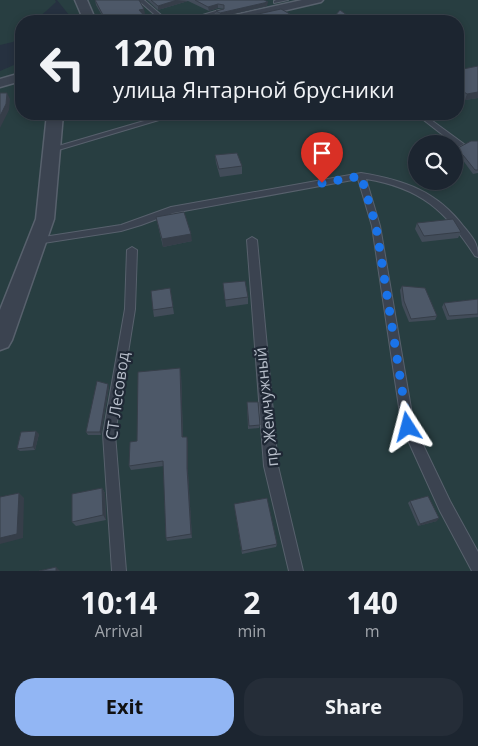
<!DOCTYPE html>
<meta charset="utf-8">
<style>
body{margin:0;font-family:"Open Sans",sans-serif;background:#252d38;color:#f1f3f6;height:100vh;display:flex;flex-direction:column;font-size:19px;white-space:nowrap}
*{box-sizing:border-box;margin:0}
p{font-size:16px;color:#a0a5ab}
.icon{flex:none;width:28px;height:28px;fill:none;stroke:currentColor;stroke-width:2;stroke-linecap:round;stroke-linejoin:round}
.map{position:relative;height:571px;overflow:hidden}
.details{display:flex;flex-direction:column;background:#1c2530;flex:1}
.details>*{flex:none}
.hud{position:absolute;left:15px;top:15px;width:449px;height:105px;border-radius:20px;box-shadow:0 2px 8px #0003,0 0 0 1px #3a424c;background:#1c2530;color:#f1f3f6;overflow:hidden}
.buttons{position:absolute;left:408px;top:135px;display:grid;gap:10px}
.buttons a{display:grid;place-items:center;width:55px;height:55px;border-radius:50%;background:#1c2530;box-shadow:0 2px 8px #0003,0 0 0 1px #3a424c;font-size:25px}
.pin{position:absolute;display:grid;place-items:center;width:42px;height:42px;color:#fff;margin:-51px -21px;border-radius:50% 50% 50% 0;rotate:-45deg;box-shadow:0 0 5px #0007}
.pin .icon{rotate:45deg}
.me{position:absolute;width:55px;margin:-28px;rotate:351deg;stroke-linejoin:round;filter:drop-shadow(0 0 4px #0008)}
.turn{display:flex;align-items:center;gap:18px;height:105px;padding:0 15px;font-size:22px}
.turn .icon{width:65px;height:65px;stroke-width:2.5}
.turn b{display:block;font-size:35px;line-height:42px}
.eta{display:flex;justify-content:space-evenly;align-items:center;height:85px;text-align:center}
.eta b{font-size:30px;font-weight:700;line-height:35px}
.button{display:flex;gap:10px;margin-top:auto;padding:10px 15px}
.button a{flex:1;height:58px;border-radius:20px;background:#92b6f4;color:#111;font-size:20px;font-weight:700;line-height:58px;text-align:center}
.button a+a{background:#252d38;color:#f1f3f6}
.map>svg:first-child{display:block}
</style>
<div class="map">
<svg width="478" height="571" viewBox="0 0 478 571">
<rect width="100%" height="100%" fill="#263140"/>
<g fill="#283e41" fill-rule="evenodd">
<polygon points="0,0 55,0 56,2 35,21 21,21 21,34 13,42 0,45"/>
<path d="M57 0H478V571H0V71L21 62V114H458V21H62L69 15ZM416 144H454V181H416Z"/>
</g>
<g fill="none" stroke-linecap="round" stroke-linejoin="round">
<defs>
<g id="lane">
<polygon points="138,0 144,0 168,21 162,21"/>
<polygon points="276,0 288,0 274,3 274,1"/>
<polygon points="219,10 224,11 191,21 183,21"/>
<polygon points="168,114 179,114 55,151 49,151 48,149"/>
<polygon points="416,114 423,114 464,144 460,146 457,146"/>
<path d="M361 173C404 180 437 191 464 227 473 238 478 243 478 257L475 256C446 211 421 188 366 179L380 226 414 426 450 501 478 552V571H472L440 511 402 427 372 226 358 179 173 213 141 225 121 231 37 244 32 241 37 238 121 225 171 207Z"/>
<polygon points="252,237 257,240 278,466 303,571 289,571 264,466 247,240"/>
<polygon points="132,247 137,250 135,309 115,434 126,571 112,571 103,434 125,309 127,250"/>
</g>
<g id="street">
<polygon points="75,0 87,0 93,14 87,21 75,21 81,14"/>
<polygon points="302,0 323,0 321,2 240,21 220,21 222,18"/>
<polygon points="21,73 21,81 0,87 0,79"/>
<polygon points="47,114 63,114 54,219 12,340 8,347 0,350 0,310 36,219"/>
</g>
</defs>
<use href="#lane" stroke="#58616d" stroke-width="2"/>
<use href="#street" stroke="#58616d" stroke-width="3"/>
<use href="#lane" fill="#3b4350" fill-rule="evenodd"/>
<use href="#street" fill="#3b4350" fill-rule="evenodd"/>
</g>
<g fill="#424c59">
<polygon points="95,0 145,14 143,15 149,21 97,21 96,18 103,17 96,5"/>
<polygon points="147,0 264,0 267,6 220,17 216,15 216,11 224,9 218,8 209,11 188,1 158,10"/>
<polygon points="334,17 355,21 333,21"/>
<polygon points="478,66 478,98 465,100 462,97 458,99"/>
<polygon points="478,141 478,173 473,174 462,159 454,154 454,150"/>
<polygon points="215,155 242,166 242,174 220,177 216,163"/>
<polygon points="156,217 192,241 163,247"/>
<polygon points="417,223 461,232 458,238 422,242 415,229"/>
<polygon points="223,283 248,297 248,304 226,307"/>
<polygon points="402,286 437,316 435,320 409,322 402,305 400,290"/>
<polygon points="170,288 174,314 154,317 153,310"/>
<polygon points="478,299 478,317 447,320 442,307 444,303"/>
<polygon points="181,374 183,437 188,442 188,473 192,538 167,541 166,538 164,466 131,470 129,466 137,441"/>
<polygon points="109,387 101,435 88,435 86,432"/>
<polygon points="247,402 260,425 259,428 248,429"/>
<polygon points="39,434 35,450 20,451 17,449"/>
<polygon points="102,488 105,493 106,520 76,526 72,522"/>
<polygon points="410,501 437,521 418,526 408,503"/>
<polygon points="234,504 277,544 276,547 242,554"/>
</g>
<g fill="#363e49">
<polygon points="177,0 188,1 158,10 158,6"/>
<polygon points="268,2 267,6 220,17 220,13"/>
<polygon points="218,4 218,8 209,11 208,7"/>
<polygon points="144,9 145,14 140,16 139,10"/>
<polygon points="464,92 462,97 458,99 458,93"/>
<polygon points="478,92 478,98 465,100 467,94"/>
<polygon points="7,93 10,99 9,110 0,128 0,116"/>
<polygon points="81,114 97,114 81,116"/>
<polygon points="191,234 192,241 163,247 162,239"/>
<polygon points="180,368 181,374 183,442 182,437"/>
<polygon points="108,384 109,387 101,435 100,432"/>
<polygon points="36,431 39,434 35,450 33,447"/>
<polygon points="187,437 188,442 188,473 192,538 191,534 187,468"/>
<polygon points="102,488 105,493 106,520 103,515"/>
<polygon points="19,493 24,498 23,538 0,544 0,538"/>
<polygon points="439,518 437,521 418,526 420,524"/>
<polygon points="56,567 60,571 56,571"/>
</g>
<g fill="#4d5868" stroke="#363e49">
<polygon points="95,0 139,0 144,9 139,10 149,21 98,21 96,18 104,17"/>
<polygon points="151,0 177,0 158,6"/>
<polygon points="195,0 264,0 268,2 220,13 216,11 224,9 224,5 218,4 208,7"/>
<polygon points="281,9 302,21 237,21 231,18 240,18"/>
<polygon points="340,10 355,21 338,21 334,17"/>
<polygon points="478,66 478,92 467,94 464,92 458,93 458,70"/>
<polygon points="0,93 7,93 6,104 0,116"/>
<polygon points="471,141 478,141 478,170 475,170 463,155 454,150"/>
<polygon points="237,153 242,166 219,169 215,155"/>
<polygon points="184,212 191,234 162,239 156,217"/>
<polygon points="453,219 461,232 424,236 417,223"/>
<polygon points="245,281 248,297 225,300 223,283"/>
<polygon points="402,286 425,288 437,316 411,319 404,301"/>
<polygon points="170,288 173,307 153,310 151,291"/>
<polygon points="478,299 478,314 449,316 444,303"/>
<polygon points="180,368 182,437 187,437 187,468 191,534 166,538 163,461 129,466 130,442 137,441 138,372"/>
<polygon points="97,381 108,384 100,432 86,432"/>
<polygon points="247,402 258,402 260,425 249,426"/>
<polygon points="36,431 33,447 17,449 21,432"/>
<polygon points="102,488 103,515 72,522 72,494"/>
<polygon points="19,493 17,534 0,538 0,497"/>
<polygon points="428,496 439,518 420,524 410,501"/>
<polygon points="267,498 277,544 242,551 234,504"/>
<polygon points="56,567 56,571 39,571"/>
</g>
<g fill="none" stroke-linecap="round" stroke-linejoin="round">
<polyline stroke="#1a73e8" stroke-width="9" stroke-dasharray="0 16.2" points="322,183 361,176 376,226 408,427"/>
</g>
<g text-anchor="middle" stroke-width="4.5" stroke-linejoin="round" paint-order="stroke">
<g font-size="16" fill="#b7beca" stroke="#1f2835">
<text transform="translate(117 396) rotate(-82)" y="6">СТ Лесовод</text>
<text transform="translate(266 407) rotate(-96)" y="6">пр Жемчужный</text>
</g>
</g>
</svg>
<div class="buttons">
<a><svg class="icon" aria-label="search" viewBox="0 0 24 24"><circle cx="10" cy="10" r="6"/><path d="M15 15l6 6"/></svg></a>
</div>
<div class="pin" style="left:322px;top:183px;background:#d93025"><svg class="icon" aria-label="arrive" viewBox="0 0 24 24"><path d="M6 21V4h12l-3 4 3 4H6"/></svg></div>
<svg class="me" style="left:408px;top:427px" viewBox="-20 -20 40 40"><path d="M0-17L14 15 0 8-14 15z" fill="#1a73e8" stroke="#fff" stroke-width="4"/></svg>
<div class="hud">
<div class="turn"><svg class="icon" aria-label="left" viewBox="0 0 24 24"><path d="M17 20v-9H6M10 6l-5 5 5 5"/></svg><div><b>120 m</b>улица Янтарной брусники</div></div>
</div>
</div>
<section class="details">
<div class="eta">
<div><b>10:14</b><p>Arrival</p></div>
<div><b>2</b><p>min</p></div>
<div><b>140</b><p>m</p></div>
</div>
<div class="button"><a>Exit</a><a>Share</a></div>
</section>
